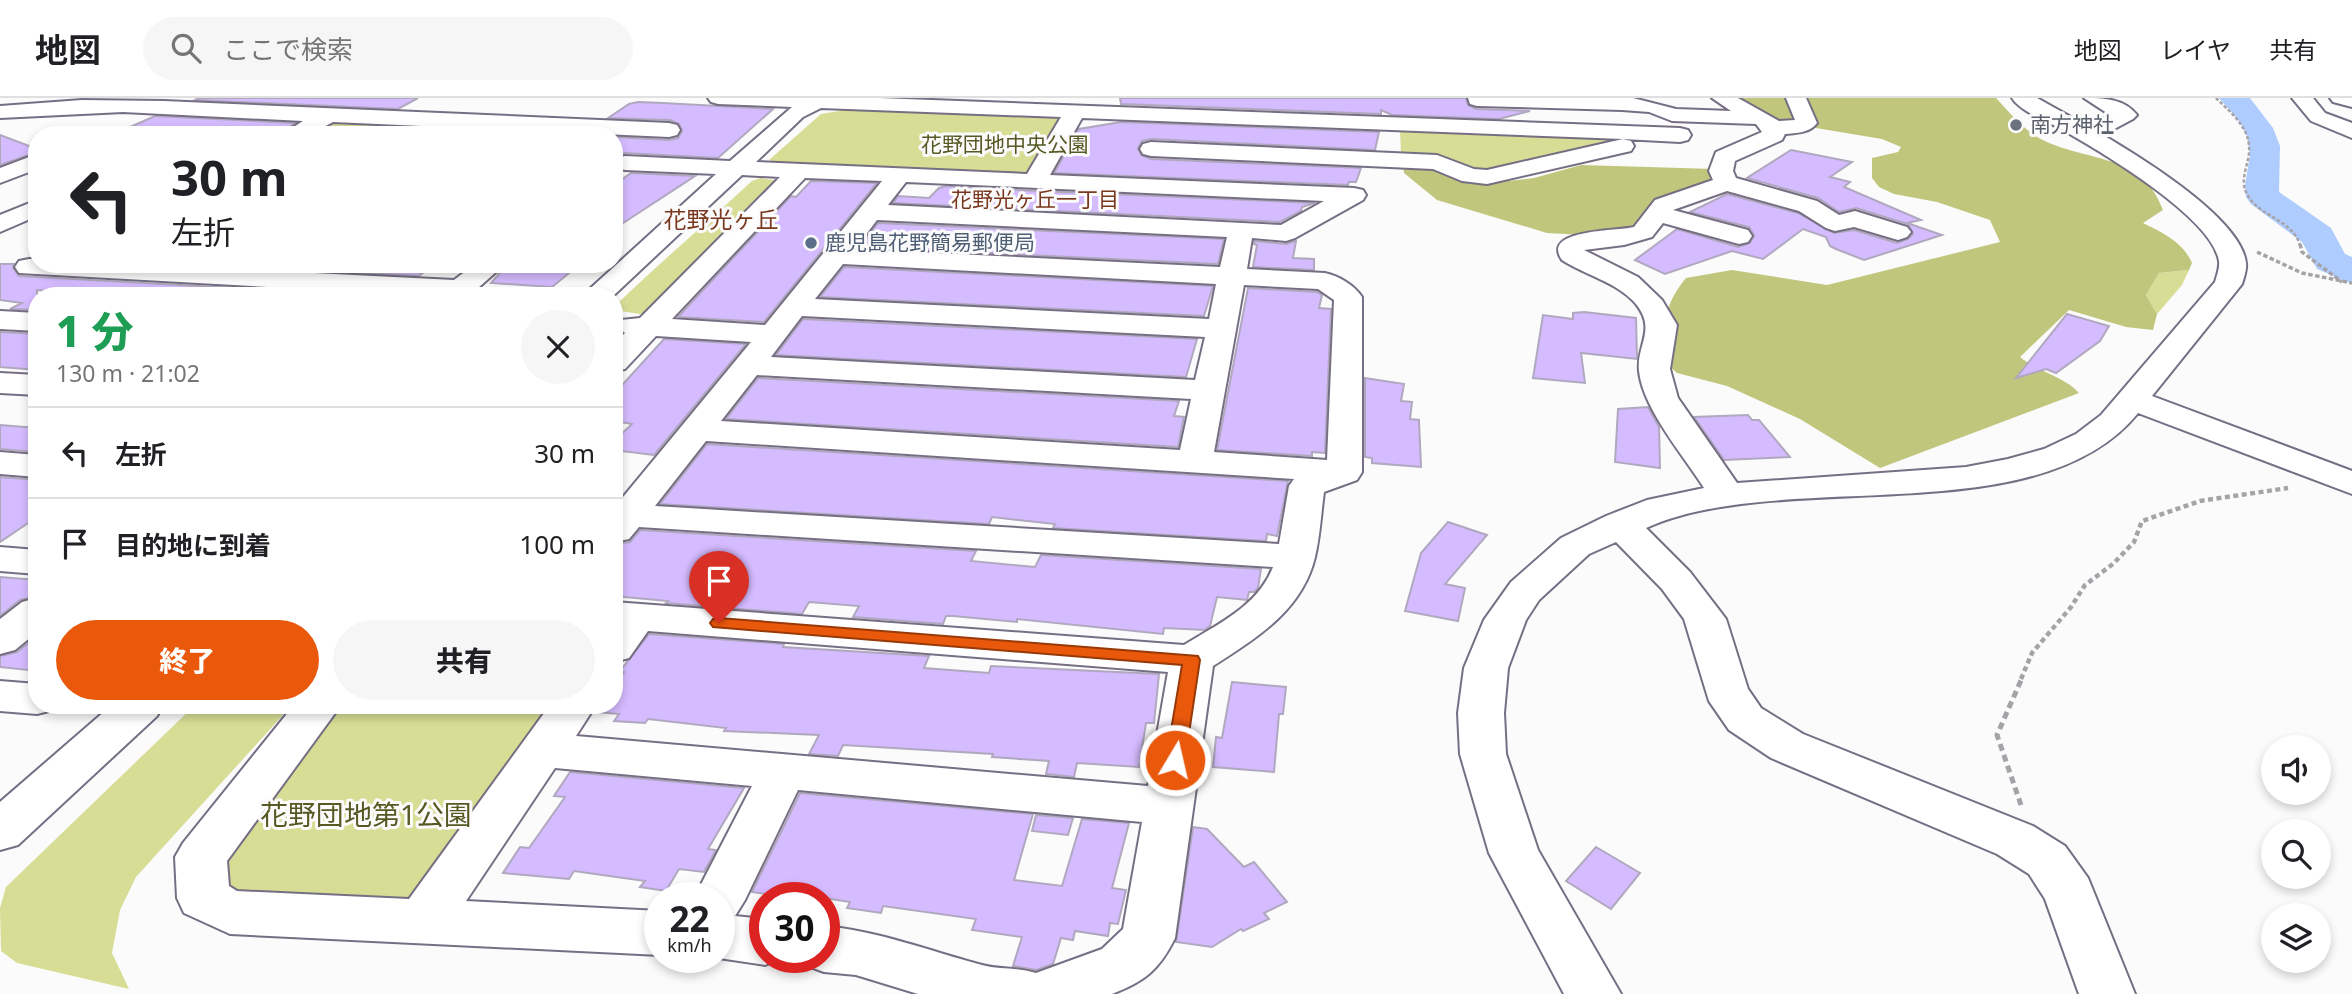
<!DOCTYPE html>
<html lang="ja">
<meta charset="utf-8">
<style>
body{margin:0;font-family:"Noto Sans","Noto Sans JP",sans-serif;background:#f6f6f6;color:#202124;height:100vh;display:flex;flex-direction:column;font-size:26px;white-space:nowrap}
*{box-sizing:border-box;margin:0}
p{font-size:23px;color:#757577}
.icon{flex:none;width:38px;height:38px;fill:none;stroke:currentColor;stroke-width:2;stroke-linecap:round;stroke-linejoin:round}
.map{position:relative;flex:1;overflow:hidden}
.drawer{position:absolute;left:28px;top:189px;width:595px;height:427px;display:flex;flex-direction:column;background:#fff;border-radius:28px;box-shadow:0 4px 10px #0003}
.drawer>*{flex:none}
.hud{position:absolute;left:28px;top:28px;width:595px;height:147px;border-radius:28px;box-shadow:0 4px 10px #0003;background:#fff;color:#202124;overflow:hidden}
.tools{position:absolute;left:2261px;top:637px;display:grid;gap:14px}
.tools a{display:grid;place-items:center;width:70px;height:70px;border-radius:50%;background:#fff;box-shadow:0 4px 10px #0003;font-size:35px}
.speed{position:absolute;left:644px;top:784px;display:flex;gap:14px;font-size:35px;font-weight:700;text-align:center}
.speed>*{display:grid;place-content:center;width:91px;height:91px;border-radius:50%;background:#fff;box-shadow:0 4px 10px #0003;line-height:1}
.speed small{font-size:18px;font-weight:400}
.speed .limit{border:10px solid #d22;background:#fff;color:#111}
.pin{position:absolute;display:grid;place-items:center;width:60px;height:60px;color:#fff;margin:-72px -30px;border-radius:50% 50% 50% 0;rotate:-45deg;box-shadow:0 0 7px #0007}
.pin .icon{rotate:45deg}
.me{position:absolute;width:77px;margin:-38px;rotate:9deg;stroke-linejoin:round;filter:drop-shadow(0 0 5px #0008)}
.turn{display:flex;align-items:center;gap:24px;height:147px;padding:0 28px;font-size:32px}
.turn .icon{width:91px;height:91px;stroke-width:2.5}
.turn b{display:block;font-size:49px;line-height:60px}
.round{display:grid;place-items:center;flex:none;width:74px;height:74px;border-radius:37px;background:#f6f6f6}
.summary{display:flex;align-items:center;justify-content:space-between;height:119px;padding:0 28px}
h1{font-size:42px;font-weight:800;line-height:52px;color:#1e9e55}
.action{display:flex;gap:14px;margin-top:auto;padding:14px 28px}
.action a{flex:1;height:80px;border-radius:42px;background:#ea580c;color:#fff;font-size:28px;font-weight:800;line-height:80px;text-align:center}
.action a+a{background:#f6f6f6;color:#202124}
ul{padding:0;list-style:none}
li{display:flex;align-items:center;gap:21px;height:91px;padding:0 28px;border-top:2px solid #e0e0e0}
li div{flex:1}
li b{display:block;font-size:26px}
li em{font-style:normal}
header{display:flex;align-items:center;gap:42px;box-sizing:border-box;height:98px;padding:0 35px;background:#fff;border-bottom:2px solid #e0e0e0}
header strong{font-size:33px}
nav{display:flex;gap:38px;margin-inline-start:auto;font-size:24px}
.search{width:490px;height:63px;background:#f6f6f6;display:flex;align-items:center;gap:18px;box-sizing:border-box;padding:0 24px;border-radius:38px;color:#757577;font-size:26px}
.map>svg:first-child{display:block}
</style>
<header>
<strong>地図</strong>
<div class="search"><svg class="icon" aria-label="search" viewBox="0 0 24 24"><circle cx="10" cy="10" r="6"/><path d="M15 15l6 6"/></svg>ここで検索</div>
<nav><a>地図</a><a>レイヤ</a><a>共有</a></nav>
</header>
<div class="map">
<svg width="2352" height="896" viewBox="0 0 2352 896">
<rect width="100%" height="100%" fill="#fbfbfb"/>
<g fill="#d7dd95">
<polygon points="858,10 1056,18 1063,21 1031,77 774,64 769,62 821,16"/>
<polygon points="324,24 568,33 562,37 299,37"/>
<polygon points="1409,29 1626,38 1633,43 1485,77 1401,56 1400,32"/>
<path d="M760 80 781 83 652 213 640 216 614 212V209C659 165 707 125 752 83Z"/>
<polygon points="2189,172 2182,187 2157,216 2146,197 2159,175"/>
<polygon points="195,607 292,607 136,779 120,812 112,855 129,891 17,865 1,853 0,810 6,789"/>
<polygon points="337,607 560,607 420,799 386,813 214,791 217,757"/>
</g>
<g fill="#c0c67c">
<path d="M1729 0H1996C2008 13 2023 31 2039 40 2085 65 2142 53 2163 112L2143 125C2163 135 2183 144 2192 165L2189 172 2159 175 2146 197 2157 216 2153 232 2126 229 2069 212 2020 259C2037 273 2065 279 2079 295L1880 370 1800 321 1727 288 1677 275 1667 266C1666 227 1660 212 1686 180L1732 172 1827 187 2000 144 1990 122 1937 104 1894 96 1879 89 1872 80V60L1898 54 1901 49 1882 41 1816 30 1784 29Z"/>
<polygon points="1412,65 1489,82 1509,83 1534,80 1581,67 1715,71 1714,83 1626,133 1601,138 1547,135 1437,102 1404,75 1403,67"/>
</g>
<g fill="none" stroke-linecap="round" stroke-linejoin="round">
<polygon fill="#aecdfe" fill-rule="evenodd" points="2219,0 2250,0 2273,30 2280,48 2279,94 2331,130 2345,156 2352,159 2352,186 2317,171 2302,144 2251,106 2246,99 2245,87 2250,57 2247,38 2240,24"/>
</g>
<g fill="#d5bbff" stroke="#b0a8bf" stroke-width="2">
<polygon points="199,0 418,0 398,11 195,2"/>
<polygon points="1120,0 1466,0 1468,7 1476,11 1530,13 1499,21 1392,17 1381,12 1381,16 1121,6"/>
<polygon points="638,4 663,5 773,11 718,60 625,55 614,59 614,39 669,42 678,40 682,33 679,26 670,22 608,20 629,6"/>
<polygon points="155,18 295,25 278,37 112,37"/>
<polygon points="1121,24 1379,34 1375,52 1151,41 1142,43 1138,50 1141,57 1151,61 1361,70 1356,84 1349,84 1348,87 1054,75 1079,31"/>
<polygon points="0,37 37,51 37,54 0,67"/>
<polygon points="1791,52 1852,64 1830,79 1850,84 1844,89 1921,122 1907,125 1942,137 1864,162 1836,151 1830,148 1826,139 1803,131 1763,161 1732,153 1665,176 1635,162 1677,131 1738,149 1750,145 1754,137 1749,129 1690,114 1727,96 1798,115 1834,135 1854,132 1897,145 1908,141 1913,136 1908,126 1856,110 1839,114 1818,100 1747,80"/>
<polygon points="631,75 695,78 614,131 614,87"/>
<polygon points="811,83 877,85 764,224 678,219 791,98 796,99"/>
<polygon points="946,88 996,91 1315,105 1302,109 1301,113 1280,124 893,105 898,98 929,100 939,90"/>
<polygon points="878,125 1224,141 1218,166 860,149"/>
<polygon points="1254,143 1286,146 1296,143 1293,160 1314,161 1314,172 1253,169 1257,147 1254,146"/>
<polygon points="0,166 14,166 13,170 19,178 376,198 103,198 37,192 37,212 10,211 22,205 0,202"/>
<polygon points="193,166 434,166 419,178"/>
<polygon points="508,166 580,166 552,189 491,185"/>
<polygon points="844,169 1213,188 1204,218 820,199"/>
<polygon points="1248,190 1317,194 1322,197 1319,210 1331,211 1325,355 1312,354 1312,358 1217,352"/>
<polygon points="1584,214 1636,220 1637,261 1581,255 1585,285 1533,280 1543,217 1573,221 1573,215"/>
<polygon points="2067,216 2109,228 2100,243 2056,275 2046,271 2016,280"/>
<polygon points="803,221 1197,241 1186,279 776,257"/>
<polygon points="0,234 37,236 37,272 0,269"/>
<polygon points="664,241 746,246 654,357 614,352 614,343 632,326 614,323 614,296"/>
<polygon points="758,280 1179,303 1174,318 1184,319 1178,349 726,321"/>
<polygon points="1365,280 1404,286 1401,303 1412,304 1410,321 1419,322 1421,369 1372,365 1372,360 1365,359"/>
<polygon points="1648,309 1659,329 1660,370 1615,364 1618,311"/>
<polygon points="1748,317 1752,322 1759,322 1790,359 1724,362 1694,319"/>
<polygon points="0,327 37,330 37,354 0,351"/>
<polygon points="707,346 1288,383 1277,438 1267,436 1266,443 1053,430 1055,426 992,419 989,426 660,406"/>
<polygon points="0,379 37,382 37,419 0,444"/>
<polygon points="1448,424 1487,437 1445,486 1465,490 1458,523 1405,513 1421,455"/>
<polygon points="640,432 976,453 971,463 1035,469 1041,457 1261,471 1258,490 1254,494 1249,494 1247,502 1217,499 1210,528 1205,532 1164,530 1163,536 1017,521 1017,524 953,518 946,518 943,526 853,519 859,508 809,504 802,516 666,505 668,503 614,498 614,446 630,444"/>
<polygon points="0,479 37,482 37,498 20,502 0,518"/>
<polygon points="649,536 784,546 783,549 929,558 924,570 989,575 991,568 1159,576 1154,625 1146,625 1139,669 1077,665 1074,679 1046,676 1049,663 992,659 993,656 843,647 838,658 809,656 819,637 724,633 726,630 648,621 645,625 614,623 619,616 596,614 601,607 614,607 614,588 624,574 620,573"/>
<polygon points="37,538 37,573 0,569 0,558 17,554"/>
<polygon points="1232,584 1286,589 1283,616 1279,616 1274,674 1213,669 1216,639 1222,640"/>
<polygon points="570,674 744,690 708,751 716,752 704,774 679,771 666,793 640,789 645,783 574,773 569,781 503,775 520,749 529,750 565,699 554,698"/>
<polygon points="800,695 1033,716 1014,782 1062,788 1082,721 1129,725 1112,790 1126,792 1118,826 1110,825 1108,838 1075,833 1073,842 1061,840 1053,866 1036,872 1013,868 1022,839 972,832 976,821 883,808 881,815 847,810 850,804 781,793 779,798 752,794"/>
<polygon points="1036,717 1073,720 1068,737 1032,733"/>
<polygon points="1193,729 1207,731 1244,769 1254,764 1287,804 1264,815 1269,821 1243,833 1241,831 1212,849 1176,844"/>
<polygon points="1596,749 1640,775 1611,811 1566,783"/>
</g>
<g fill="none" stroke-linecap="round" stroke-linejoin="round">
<defs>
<g id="minor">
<path d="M708 0H879L1680 30 1688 32 1691 37 1688 42 1680 44 1623 41 1631 43 1634 48 1631 53 1487 86 1462 83 1433 71 1151 58 1143 56 1140 51 1143 46 1151 44 1437 57 1474 71 1487 72 1623 41 1082 20 1050 77 1354 90 1363 92 1366 97 1363 102 1295 140 1286 143 1252 140 1247 171 1325 175C1339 178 1354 187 1362 199V374L1357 382 1324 394C1321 416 1320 438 1315 459 1302 513 1256 540 1213 568L1175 840C1159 872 1145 883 1112 896H918L856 877 824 874 805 867 801 859H824V828C878 833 930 853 982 867 1000 872 1018 869 1036 875L1102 851 1123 831 1142 724 798 692 745 802 735 818 765 821V859H785L765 867 712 859H719V800H694L752 688 555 670 466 803 660 813V857L230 836 184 815 177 800 175 759 183 745 294 607H341L227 763 229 788 237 793 409 801 550 607H596L576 638 1148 688 1168 574 648 533 629 560 614 564V504L1184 547C1218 526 1258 508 1273 469L639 429 629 441 614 444V410L751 244 656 238 625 271 614 273V246L625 235 616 228 621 222 640 220 780 79 742 77 613 198H582L716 76 625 72 617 70 614 66 617 60 625 58 730 63 792 9 718 6 711 4ZM821 10 1061 19 1027 76 756 64 803 19ZM805 80 882 83 765 227 672 221ZM906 84 1324 103 1281 127 888 107ZM877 122 1227 139 1220 169 855 151ZM843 166 1216 186 1209 221 815 201ZM1244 187 1318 191 1334 202 1327 362 1214 354ZM802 218 1205 239 1195 282 771 259ZM757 277 1191 301 1180 352 721 323ZM706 343 1294 381 1289 388 1279 446 655 408Z"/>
<path d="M1468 0H1633L1676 11 1731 13 1712 0H1738L1779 23 1795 22 1786 0H1806L1817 25C1810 35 1796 35 1785 36L1782 42 1735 63 1733 73 1736 80 1817 103 1839 117 1855 113 1907 129 1911 134 1907 139 1898 142 1854 129 1835 133 1826 130 1799 113 1727 93 1673 112 1748 132 1752 138 1748 144 1739 146 1663 125 1652 139 1624 147 1584 152 1638 179 1662 202 1677 227 1670 271 1678 300 1737 385 1966 369 2008 361 2044 351 2076 336 2101 317 2215 184C2217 177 2220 170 2219 163 2212 119 2100 53 2061 31 2047 23 2021 14 2012 0H2037L2087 28 2110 17 2084 0C2102 0 2124 0 2137 17L2133 21 2103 37C2140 59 2241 120 2246 165 2247 172 2244 179 2242 186L2152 298 2352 373V396L2138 315C2037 439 1782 368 1646 430L1690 474 1726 521 1748 591 1761 610 1803 636 2033 728 2065 748 2088 780 2135 896H2079L2045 801 2029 776 1997 756 1771 660 1729 632 1709 603 1684 521 1662 491 1616 444 1589 456 1539 502 1526 522 1508 570 1504 615 1506 656 1538 752 1621 896H1564L1489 755 1460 656 1458 615 1464 570 1484 522 1511 484 1561 440 1606 418 1647 402 1704 390C1684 358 1643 311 1639 273 1636 247 1657 232 1636 206 1617 184 1585 177 1562 162 1540 131 1618 133 1634 129L1655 102 1713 82 1709 73 1716 54 1762 34 1756 26 1672 23 1649 14 1622 12 1477 8 1470 6Z"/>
<polygon points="2292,0 2313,0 2325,15 2352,25 2352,40 2311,23"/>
<polygon points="2330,0 2352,0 2352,9 2333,4"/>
<polygon points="82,2 164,3 669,25 677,27 680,32 677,37 669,39 333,24 309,37 281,37 303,23 123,14 0,20 0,8"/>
<polygon points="37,56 37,71 0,85 0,70"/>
<polygon points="37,102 37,118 0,134 0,117"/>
<polygon points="29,161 37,161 37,166 136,166 454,182 475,166 505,166 469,198 427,198 19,175 15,169 19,163"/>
<polygon points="0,213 37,215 37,233 0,231"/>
<polygon points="0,275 37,277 37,297 0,295"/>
<polygon points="0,354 37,357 37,379 0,376"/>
<polygon points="0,449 37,452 37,476 0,473"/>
<polygon points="37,500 37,534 15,552 0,556 0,521 22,504"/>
<polygon points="0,583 37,586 37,607 56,607 53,612 37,616 0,613"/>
<polygon points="112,607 163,607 157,618 18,747 0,752 0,704"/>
</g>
</defs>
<use href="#minor" stroke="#766f84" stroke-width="4"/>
<path stroke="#a5a3a8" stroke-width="2.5" stroke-dasharray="3.5 2" stroke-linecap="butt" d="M2216 0C2229 13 2248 28 2249 48 2251 64 2238 81 2247 96 2259 119 2292 121 2300 147"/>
<g stroke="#a5a3a8" stroke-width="3.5" stroke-dasharray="4.5 2.5" stroke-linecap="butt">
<polyline points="2300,146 2302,154 2342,184"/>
<polyline points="2257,154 2302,175 2352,185"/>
</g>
<polyline stroke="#a5a3a8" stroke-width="4.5" stroke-dasharray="5 3.5" stroke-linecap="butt" points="2021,581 2032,555 2071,509 2085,487 2113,466 2134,444 2142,423 2200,403 2288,390"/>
<polyline stroke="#a5a3a8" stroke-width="5" stroke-dasharray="7 4.5" stroke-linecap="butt" points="2021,707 1997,637 2022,580"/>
<use href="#minor" fill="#fff" fill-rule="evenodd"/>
</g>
<polygon fill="#ea580c" stroke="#983908" stroke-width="2" points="719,520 1198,558 1200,562 1185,662 1182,667 1169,667 1166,662 1182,567 713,529 710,525 713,521"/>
<circle fill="#6b7280" stroke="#fbfbfb" stroke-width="2.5" cx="2016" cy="27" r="7"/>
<circle fill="#5c6f8a" stroke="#fbfbfb" stroke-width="2.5" cx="811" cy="145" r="7"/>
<g text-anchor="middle" stroke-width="6" stroke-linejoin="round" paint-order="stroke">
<g font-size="21" fill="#5b616d" stroke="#fbfbfb" text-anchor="start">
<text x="2030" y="34">南方神社</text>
</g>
<g font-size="21" fill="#565923" stroke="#fbfbfb">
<text x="1005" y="54">花野団地中央公園</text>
</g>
<g font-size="21" fill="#79371e" stroke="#fbfbfb">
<text x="1035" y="109">花野光ヶ丘一丁目</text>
</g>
<g font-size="21" fill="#4e5e75" stroke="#fbfbfb" text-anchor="start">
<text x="825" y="152">鹿児島花野簡易郵便局</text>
</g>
<g font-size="23" fill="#79371e" stroke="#fbfbfb">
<text x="721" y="130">花野光ヶ丘</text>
</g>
<g font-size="28" fill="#565923" stroke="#fbfbfb">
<text x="366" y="727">花野団地第1公園</text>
</g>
</g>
</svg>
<div class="tools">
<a><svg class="icon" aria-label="sound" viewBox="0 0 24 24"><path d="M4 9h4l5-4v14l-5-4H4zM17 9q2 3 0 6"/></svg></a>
<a><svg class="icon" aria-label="search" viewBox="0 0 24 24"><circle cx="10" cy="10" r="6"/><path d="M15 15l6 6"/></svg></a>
<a><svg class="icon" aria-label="layers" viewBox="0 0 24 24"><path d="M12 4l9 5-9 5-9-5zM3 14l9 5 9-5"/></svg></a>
</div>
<div class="speed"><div>22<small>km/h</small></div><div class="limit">30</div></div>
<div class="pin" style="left:719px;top:525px;background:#d93025"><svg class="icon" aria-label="arrive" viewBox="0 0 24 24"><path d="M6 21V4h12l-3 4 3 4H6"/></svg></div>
<svg class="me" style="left:1175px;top:662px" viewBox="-20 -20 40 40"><circle r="17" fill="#ea580c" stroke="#fff" stroke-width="3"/><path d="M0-11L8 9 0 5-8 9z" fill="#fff"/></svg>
<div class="hud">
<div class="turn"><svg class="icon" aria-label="left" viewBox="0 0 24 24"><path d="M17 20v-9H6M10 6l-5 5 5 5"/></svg><div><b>30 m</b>左折</div></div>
</div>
<section class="drawer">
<div class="summary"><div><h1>1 分</h1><p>130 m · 21:02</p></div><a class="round"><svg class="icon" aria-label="close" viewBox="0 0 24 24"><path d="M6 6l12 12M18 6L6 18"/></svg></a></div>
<ul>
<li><svg class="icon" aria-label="left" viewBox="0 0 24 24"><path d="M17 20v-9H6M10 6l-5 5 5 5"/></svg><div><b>左折</b></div><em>30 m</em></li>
<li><svg class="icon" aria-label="arrive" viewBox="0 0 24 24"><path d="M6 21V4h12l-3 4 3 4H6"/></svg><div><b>目的地に到着</b></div><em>100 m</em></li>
</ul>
<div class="action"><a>終了</a><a>共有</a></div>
</section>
</div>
